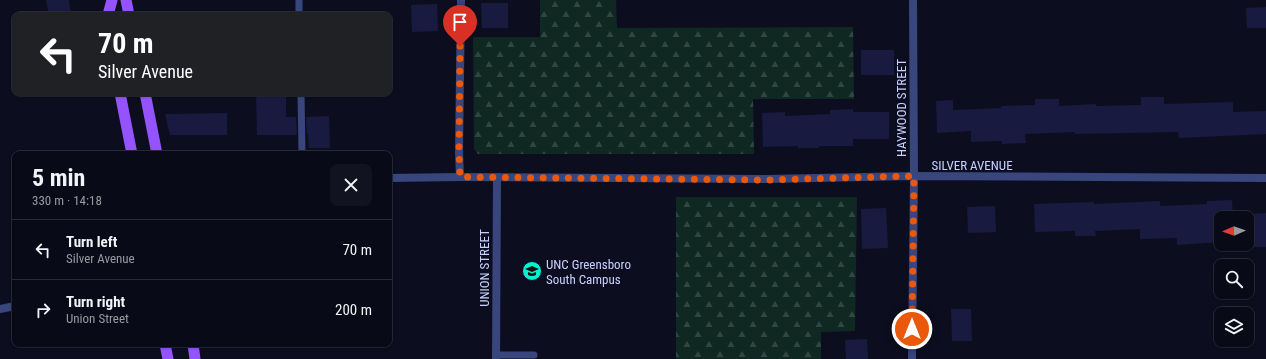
<!DOCTYPE html>
<meta charset="utf-8">
<style>
body{margin:0;font-family:"Roboto Condensed",sans-serif;background:#121320;color:#f1f3f6;height:100vh;display:flex;flex-direction:column;font-size:15px;white-space:nowrap}
*{box-sizing:border-box;margin:0}
p{font-size:13px;color:#999aa1}
.icon{flex:none;width:22px;height:22px;fill:none;stroke:currentColor;stroke-width:2;stroke-linecap:round;stroke-linejoin:round}
.map{position:relative;flex:1;overflow:hidden}
.panel{position:absolute;left:12px;top:151px;width:380px;height:196px;display:flex;flex-direction:column;background:#090a17;border-radius:8px;box-shadow:0 1px 3px #0004,0 0 0 1px #292b36}
.panel>*{flex:none}
.top-card{position:absolute;left:12px;top:12px;width:380px;height:84px;border-radius:8px;box-shadow:0 1px 3px #0004,0 0 0 1px #292b36;background:#202124;color:#fff;overflow:hidden}
.needle{width:26px;rotate:268deg}
.buttons{position:absolute;left:1214px;top:211px;display:grid;gap:8px}
.buttons a{display:grid;place-items:center;width:40px;height:40px;border-radius:8px;background:#090a17;box-shadow:0 1px 3px #0004,0 0 0 1px #292b36;font-size:20px}
.pin{position:absolute;display:grid;place-items:center;width:34px;height:34px;color:#fff;margin:-41px -17px;border-radius:50% 50% 50% 0;rotate:-45deg;box-shadow:0 0 4px #0007}
.pin .icon{rotate:45deg}
.me{position:absolute;width:44px;margin:-22px;rotate:0deg;stroke-linejoin:round;filter:drop-shadow(0 0 3px #0008)}
.turn{display:flex;align-items:center;gap:14px;height:84px;padding:0 20px;font-size:18px}
.turn .icon{width:52px;height:52px;stroke-width:2.5}
.turn b{display:block;font-size:28px;line-height:34px}
.round{display:grid;place-items:center;flex:none;width:42px;height:42px;border-radius:8px;background:#121320}
.overview{display:flex;align-items:center;justify-content:space-between;height:68px;padding:0 20px}
h1{font-size:24px;font-weight:700;line-height:30px}
ul{padding:0;list-style:none}
li{display:flex;align-items:center;gap:12px;height:60px;padding:0 20px;border-top:1px solid #292b36}
li div{flex:1}
li b{display:block;font-size:15px}
li em{font-style:normal}
.map>svg:first-child{display:block}
</style>
<div class="map">
<svg width="1266" height="359" viewBox="0 0 1266 359">
<defs>
<pattern id="forest-firs" width="22" height="20" patternUnits="userSpaceOnUse"><rect width="22" height="20" fill="#0f2822"/><path d="M5 1l3.5 6h-7zM16 11l3.5 6h-7z" fill="#314643"/></pattern>
</defs>
<rect width="100%" height="100%" fill="#0c0e1f"/>
<g fill="url(#forest-firs)">
<polygon points="540,0 616,0 617,28 853,27 854,99 753,99 754,154 478,154 474,149 473,37 540,37"/>
<polygon points="676,197 857,197 855,331 821,332 821,359 676,359"/>
</g>
<g fill="#191a3f">
<polygon points="46,0 69,0 71,15 49,15"/>
<polygon points="481,3 508,3 508,28 482,28"/>
<polygon points="437,4 438,31 412,32 411,5"/>
<polygon points="1266,7 1266,28 1247,28 1246,8"/>
<rect x="861" y="50" width="33" height="25"/>
<polygon points="256,93 286,93 286,117 296,117 297,135 257,135"/>
<polygon points="1141,97 1164,97 1164,104 1233,102 1233,112 1266,111 1266,134 1179,138 1178,132 1075,134 1075,132 1025,134 1026,143 1002,144 1002,141 971,142 971,131 937,133 936,101 953,100 953,110 1001,108 1001,106 1035,105 1035,99 1059,99 1059,106 1096,104 1096,106 1141,105"/>
<polygon points="853,109 853,112 889,112 889,139 853,139 853,146 819,146 819,148 798,148 798,146 763,147 762,113 785,112 785,116 830,114 830,110"/>
<polygon points="227,113 227,135 170,135 165,114"/>
<polygon points="329,116 330,148 309,148 308,134 307,134 306,117"/>
<polygon points="1232,200 1233,218 1221,218 1221,242 1177,245 1177,238 1140,239 1140,229 1095,231 1096,236 1075,236 1075,231 1035,232 1034,204 1094,202 1094,204 1160,201 1160,206 1207,204 1207,201"/>
<polygon points="995,206 996,232 968,233 967,207"/>
<polygon points="886,208 888,248 862,249 861,209"/>
<polygon points="1266,213 1266,247 1248,247 1247,214"/>
<polygon points="951,309 971,309 972,341 952,341"/>
<polygon points="867,339 868,359 846,359 845,340"/>
</g>
<g fill="none" stroke-linecap="round" stroke-linejoin="round">
<g stroke="#38467d" stroke-width="7">
<polyline points="299,0 299,15"/>
<polyline points="301,93 302,154"/>
<polyline points="496,355 534,355"/>
</g>
<g stroke="#38467d" stroke-width="8">
<polyline points="460,177 459,152 461,0"/>
<polyline points="389,178 460,177 766,179 914,176 1266,178"/>
<polyline points="496,359 497,177"/>
<polyline points="912,359 914,176 913,0"/>
</g>
<polyline stroke="#38467d" stroke-width="8" points="0,309 15,306"/>
<g stroke="#9453fd" stroke-width="11">
<polyline points="126,0 129,15"/>
<polyline points="108,15 112,0"/>
<polyline points="120,93 132,154"/>
<polyline points="145,93 157,154"/>
<polyline points="165,344 168,359"/>
<polyline points="193,344 195,359"/>
</g>
</g>
<g fill="none" stroke-linecap="round" stroke-linejoin="round">
<polyline stroke="#ea580c" stroke-width="7" stroke-dasharray="0 12.6" points="460,46 459,152 460,177 766,180 914,176 912,329"/>
</g>
<defs>
<symbol id="university-disc" viewBox="-11 -11 22 22"><circle r="9.5" fill="#02f3d1" stroke="#0c0e1f"/><path d="M0-5L7-2L0 1L-7-2ZM-4 1L0 2.5L4 1V4Q0 6-4 4Z" fill="#111"/></symbol>
</defs>
<g fill-rule="evenodd">
<use href="#university-disc" x="521" y="260" width="22" height="22"/>
</g>
<g text-anchor="middle" stroke-width="4" stroke-linejoin="round" paint-order="stroke">
<g font-size="13" fill="#cad1ff" stroke="#0c0e1f">
<text transform="translate(901 108) rotate(-90)" y="5">HAYWOOD STREET</text>
<text x="972" y="170">SILVER AVENUE</text>
<text transform="translate(484 268) rotate(-90)" y="5">UNION STREET</text>
</g>
<g font-size="13" fill="#cad1ff" stroke="#0c0e1f" text-anchor="start">
<text x="546" y="269">UNC Greensboro<tspan x="546" dy="15">South Campus</tspan></text>
</g>
</g>
</svg>
<div class="buttons">
<a><svg class="needle" viewBox="-14 -14 28 28"><path d="M0-13l5 13h-10z" fill="#e53935"/><path d="M0 13l5-13h-10z" fill="#999aa1"/></svg></a>
<a><svg class="icon" aria-label="search" viewBox="0 0 24 24"><circle cx="10" cy="10" r="6"/><path d="M15 15l6 6"/></svg></a>
<a><svg class="icon" aria-label="layers" viewBox="0 0 24 24"><path d="M12 4l9 5-9 5-9-5zM3 14l9 5 9-5"/></svg></a>
</div>
<div class="pin" style="left:460px;top:46px;background:#d93025"><svg class="icon" aria-label="arrive" viewBox="0 0 24 24"><path d="M6 21V4h12l-3 4 3 4H6"/></svg></div>
<svg class="me" style="left:912px;top:329px" viewBox="-20 -20 40 40"><circle r="17" fill="#ea580c" stroke="#fff" stroke-width="3"/><path d="M0-11L8 9 0 5-8 9z" fill="#fff"/></svg>
<div class="top-card">
<div class="turn"><svg class="icon" aria-label="left" viewBox="0 0 24 24"><path d="M17 20v-9H6M10 6l-5 5 5 5"/></svg><div><b>70 m</b>Silver Avenue</div></div>
</div>
<section class="panel">
<div class="overview"><div><h1>5 min</h1><p>330 m · 14:18</p></div><a class="round"><svg class="icon" aria-label="close" viewBox="0 0 24 24"><path d="M6 6l12 12M18 6L6 18"/></svg></a></div>
<ul>
<li><svg class="icon" aria-label="left" viewBox="0 0 24 24"><path d="M17 20v-9H6M10 6l-5 5 5 5"/></svg><div><b>Turn left</b><p>Silver Avenue</p></div><em>70 m</em></li>
<li><svg class="icon" aria-label="right" viewBox="0 0 24 24"><path d="M7 20v-9h11M14 6l5 5-5 5"/></svg><div><b>Turn right</b><p>Union Street</p></div><em>200 m</em></li>
</ul>
</section>
</div>
